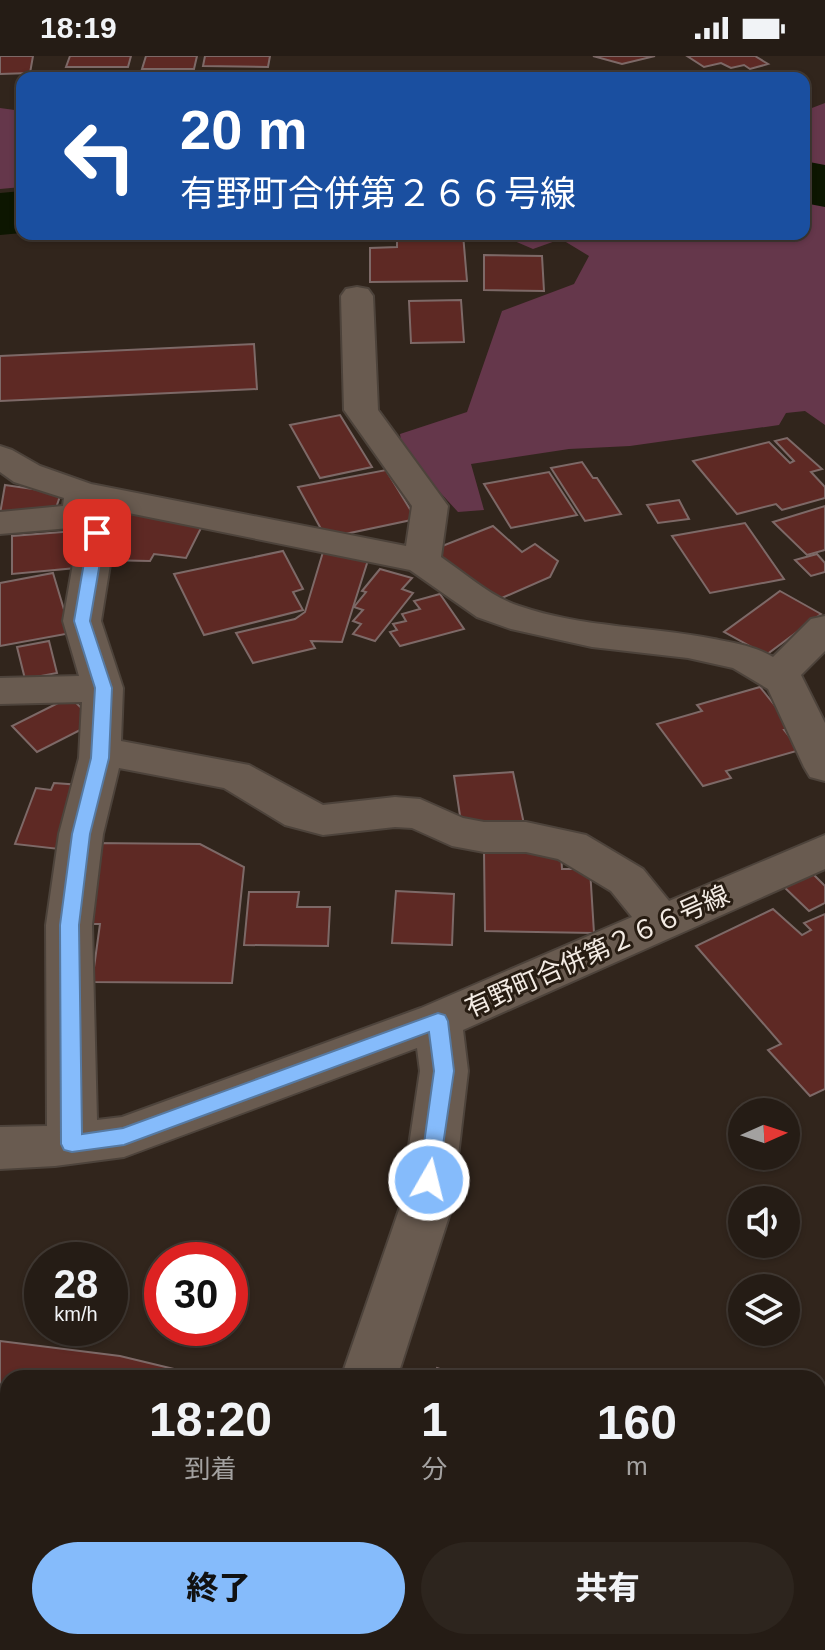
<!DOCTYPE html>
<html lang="ja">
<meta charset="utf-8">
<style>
body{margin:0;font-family:Helvetica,"Noto Sans JP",sans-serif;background:#2d251e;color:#f1f3f6;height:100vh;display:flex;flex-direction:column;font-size:30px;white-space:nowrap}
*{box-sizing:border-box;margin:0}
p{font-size:26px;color:#a3a1a0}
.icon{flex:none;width:44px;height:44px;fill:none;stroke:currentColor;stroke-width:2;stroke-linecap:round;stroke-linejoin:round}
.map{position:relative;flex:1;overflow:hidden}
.drawer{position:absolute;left:0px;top:1314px;width:826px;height:280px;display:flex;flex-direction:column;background:#251c15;border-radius:24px 24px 0 0;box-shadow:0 2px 6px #0004,0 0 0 2px #423a34}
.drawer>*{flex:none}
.banner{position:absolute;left:16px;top:16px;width:794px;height:168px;border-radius:16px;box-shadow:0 2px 6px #0004,0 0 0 2px #423a34;background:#1a4fa0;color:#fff;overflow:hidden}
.needle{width:52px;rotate:87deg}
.tools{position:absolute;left:728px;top:1042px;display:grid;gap:16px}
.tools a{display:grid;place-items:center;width:72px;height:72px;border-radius:50%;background:#251c15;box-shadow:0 2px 6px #0004,0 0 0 2px #423a34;font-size:40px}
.speed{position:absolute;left:24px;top:1186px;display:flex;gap:16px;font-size:40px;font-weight:700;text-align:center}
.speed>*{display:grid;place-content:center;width:104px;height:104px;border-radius:50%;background:#251c15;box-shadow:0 2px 6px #0004,0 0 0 2px #423a34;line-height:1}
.speed small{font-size:20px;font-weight:400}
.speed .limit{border:12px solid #d22;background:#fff;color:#111}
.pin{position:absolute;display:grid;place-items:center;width:68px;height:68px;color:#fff;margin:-34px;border-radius:16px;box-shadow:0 4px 12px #0006}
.me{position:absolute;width:88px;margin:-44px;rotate:8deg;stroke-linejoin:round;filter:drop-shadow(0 0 6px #0008)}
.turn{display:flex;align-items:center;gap:28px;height:168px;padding:0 32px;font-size:36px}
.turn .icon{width:104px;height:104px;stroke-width:2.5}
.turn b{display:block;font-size:56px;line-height:68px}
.eta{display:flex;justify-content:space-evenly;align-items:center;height:136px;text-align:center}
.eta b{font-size:48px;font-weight:800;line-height:56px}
.action{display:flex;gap:16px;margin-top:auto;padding:16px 32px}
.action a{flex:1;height:92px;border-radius:48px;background:#85bbfb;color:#111;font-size:32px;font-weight:800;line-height:92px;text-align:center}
.action a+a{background:#2d251e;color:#f1f3f6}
.status{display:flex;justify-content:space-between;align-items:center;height:56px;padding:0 40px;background:#251c15;direction:ltr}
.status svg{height:22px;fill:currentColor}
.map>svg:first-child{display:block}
</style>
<div class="status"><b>18:19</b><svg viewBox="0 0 49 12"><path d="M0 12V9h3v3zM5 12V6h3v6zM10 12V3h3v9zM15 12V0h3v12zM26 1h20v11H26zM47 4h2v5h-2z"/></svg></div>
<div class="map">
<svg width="825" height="1594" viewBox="0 0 825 1594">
<rect width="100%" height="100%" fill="#31251c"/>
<g fill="#65374b">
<polygon points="825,47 825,109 804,109 804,55"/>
<polygon points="0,52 22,55 22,131 0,133"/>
<polygon points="804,129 825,134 825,369 805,355 786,357 779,369 630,390 569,393 471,408 484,454 458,456 403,396 400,378 467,356 502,255 574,228 589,200 561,183 533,193 498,178 804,178"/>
</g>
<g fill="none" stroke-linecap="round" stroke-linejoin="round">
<g fill="#0d1601" fill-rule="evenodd">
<polygon points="804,105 825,109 825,151 804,147"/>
<polygon points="22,135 22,177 0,179 0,137"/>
</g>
</g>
<g fill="#5e2924" stroke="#7d6967" stroke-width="2">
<polygon points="0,0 33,0 30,17 0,18"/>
<polygon points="70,0 131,0 128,11 66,11"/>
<polygon points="146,0 197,0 194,13 142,13"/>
<polygon points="205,0 270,0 268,11 203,10"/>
<polygon points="593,0 655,0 622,8"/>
<polygon points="687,0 755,0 768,8 750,13 744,9 731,12 721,7 704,11"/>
<polygon points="377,178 463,178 467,225 370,226 370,192 397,191 397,185 377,185"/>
<polygon points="484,199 542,200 544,235 484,234"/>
<polygon points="461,244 464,286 411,287 409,245"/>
<polygon points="254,288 257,333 0,345 0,300"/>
<polygon points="340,359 372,411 320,422 290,369"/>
<polygon points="787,382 822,413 811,416 825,431 825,442 782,454 776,448 737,458 693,405 769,386 790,407 794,405 775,385"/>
<polygon points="582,406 593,422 597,422 621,458 585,465 551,412"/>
<polygon points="386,414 416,463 326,482 298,431"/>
<polygon points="549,416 577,459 511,472 484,428"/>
<polygon points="5,429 61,437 54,458 0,458"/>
<polygon points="679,444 689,463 658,467 647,449"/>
<polygon points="825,450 825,494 807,499 773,466"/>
<polygon points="122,453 204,466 186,502 154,498 150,505 103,504 106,479"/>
<polygon points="745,467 784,523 710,537 672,480"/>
<polygon points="493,470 522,496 535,488 558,505 550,521 495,545 432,494"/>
<polygon points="75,475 76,512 12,518 12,480"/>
<polygon points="283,495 303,533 293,536 303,554 204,579 174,518"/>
<polygon points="323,496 369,501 342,586 311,585 315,592 253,607 236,577 295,563 305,556"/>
<polygon points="817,498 825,507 825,516 811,520 795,504"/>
<polygon points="380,513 412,522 402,533 413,537 375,585 353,578 361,568 353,565 363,554 354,551 366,536 362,535"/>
<polygon points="53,517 71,577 0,590 0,527"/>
<polygon points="780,535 821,558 766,599 724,576"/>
<polygon points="440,538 464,573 400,590 390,576 397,574 393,568 406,565 402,558 420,553 414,545"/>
<polygon points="49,585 57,617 25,623 17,591"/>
<polygon points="760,631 793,672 784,674 800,694 726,715 731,722 703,730 657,668 702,655 697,649"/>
<polygon points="70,641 96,666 37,696 12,670"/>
<polygon points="513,716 524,768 462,773 454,720"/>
<polygon points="54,727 81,729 59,793 15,788 36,732 51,734"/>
<polygon points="91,787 200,788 244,811 232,927 92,926 100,868 76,868"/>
<polygon points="484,794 561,795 562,813 590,813 594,877 485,875"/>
<polygon points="810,815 825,830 825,847 809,855 782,829"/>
<polygon points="396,835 454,838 452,889 392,887"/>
<polygon points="249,836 299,836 297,851 330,851 328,890 244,889"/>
<polygon points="773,853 802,879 811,874 804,867 825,858 825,1033 810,1040 768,994 781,988 696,890"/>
<polygon points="0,1285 120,1300 174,1313 171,1322 8,1322 8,1452 0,1452"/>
<polygon points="437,1312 466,1322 432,1322"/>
<polygon points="825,1362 825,1573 818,1562 818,1365"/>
</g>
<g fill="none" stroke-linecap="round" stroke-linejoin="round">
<defs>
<g id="street">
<path d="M357 231 368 233 373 240 378 354 448 450 441 501C466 518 491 541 519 550 582 572 650 570 714 583 735 587 754 590 773 601L811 563 825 560V595L801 619 825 667V725L810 721 804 711 768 633 733 612 688 602 592 591 511 573 477 561 410 514 99 451 98 458 115 477 101 565 123 632 121 685 249 709 323 749 395 741 420 743 463 762 484 766H526L586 779 643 813 669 845 825 779V813L463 974 468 1015 452 1151 397 1322H341L400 1151 420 1015 417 992 124 1101 55 1110 0 1113V1071L47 1070 46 869 59 778 79 702 82 646 0 648V622L79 620 63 565 78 479 70 472 0 478V456L63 450 64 442 14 426 0 416V390L12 394 40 410 91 428 406 490 412 450 344 354 341 240 346 233ZM119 712 224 732 285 769 323 779 395 771 412 772 452 790 484 796H526L558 803 611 835 632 861 421 952 122 1061 97 1064 92 869 103 778Z"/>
<polygon points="366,1586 428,1586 430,1594 368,1594"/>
</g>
</defs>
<use href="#street" stroke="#4d433b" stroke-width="4"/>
<use href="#street" fill="#695b50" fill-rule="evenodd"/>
</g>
<polygon fill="#85bbfb" stroke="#567aa3" stroke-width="2" points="97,472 105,477 90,565 112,632 109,702 90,778 79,869 82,1078 123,1072 438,957 445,959 448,965 454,1015 437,1130 429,1132 422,1130 419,1124 434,1015 429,976 124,1089 72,1096 64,1094 61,1088 60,869 72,778 91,702 95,632 74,565 89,477"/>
<g text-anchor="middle" stroke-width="6" stroke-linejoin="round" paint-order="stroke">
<g font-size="26" fill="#f3ebe4" stroke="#271c12">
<text transform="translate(597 895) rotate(-24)" y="9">有野町合併第２６６号線</text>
</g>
</g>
</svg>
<div class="tools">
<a><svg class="needle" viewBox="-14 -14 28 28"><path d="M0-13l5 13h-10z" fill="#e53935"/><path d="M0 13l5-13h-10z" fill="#a3a1a0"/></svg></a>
<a><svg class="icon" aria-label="sound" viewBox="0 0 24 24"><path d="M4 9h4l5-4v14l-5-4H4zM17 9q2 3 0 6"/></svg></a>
<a><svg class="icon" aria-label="layers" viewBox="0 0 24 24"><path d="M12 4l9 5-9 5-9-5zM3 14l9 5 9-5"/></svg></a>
</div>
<div class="speed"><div>28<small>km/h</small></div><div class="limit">30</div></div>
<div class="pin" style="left:97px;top:477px;background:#d93025"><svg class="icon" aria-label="arrive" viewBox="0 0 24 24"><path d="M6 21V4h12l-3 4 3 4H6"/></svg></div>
<svg class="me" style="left:429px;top:1124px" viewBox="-20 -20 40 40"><circle r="17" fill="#85bbfb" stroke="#fff" stroke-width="3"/><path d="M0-11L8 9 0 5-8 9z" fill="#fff"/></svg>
<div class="banner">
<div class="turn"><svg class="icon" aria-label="left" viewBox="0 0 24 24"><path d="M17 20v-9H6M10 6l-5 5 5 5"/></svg><div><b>20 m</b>有野町合併第２６６号線</div></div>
</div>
<section class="drawer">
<div class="eta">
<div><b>18:20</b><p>到着</p></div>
<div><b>1</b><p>分</p></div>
<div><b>160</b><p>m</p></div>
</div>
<div class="action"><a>終了</a><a>共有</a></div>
</section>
</div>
